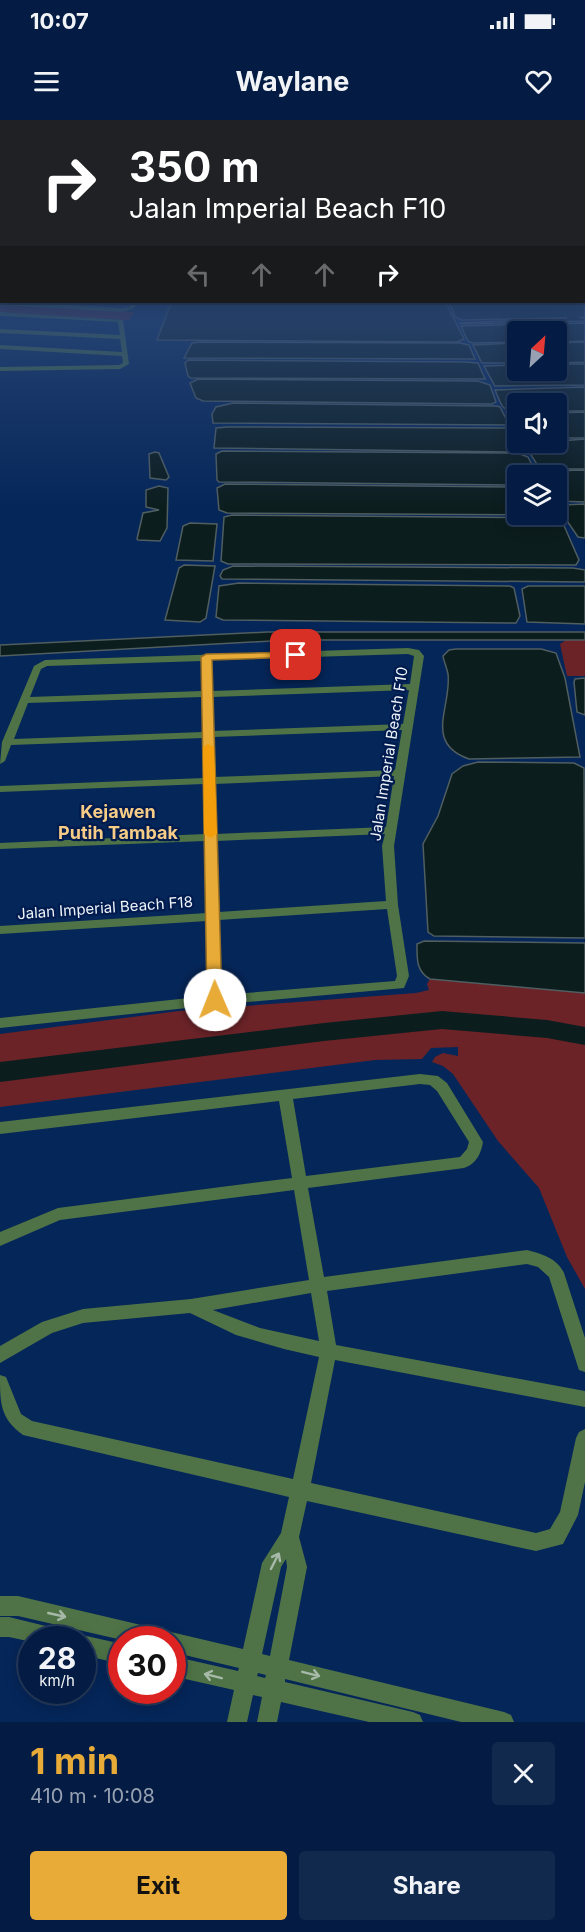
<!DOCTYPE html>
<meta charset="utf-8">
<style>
body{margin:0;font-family:Inter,sans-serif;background:#12294e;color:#f1f3f6;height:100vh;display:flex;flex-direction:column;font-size:22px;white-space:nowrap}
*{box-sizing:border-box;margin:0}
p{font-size:20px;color:#97a1b2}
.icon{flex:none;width:33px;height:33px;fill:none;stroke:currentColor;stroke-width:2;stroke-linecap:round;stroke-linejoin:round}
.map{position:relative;height:1602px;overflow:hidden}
.sheet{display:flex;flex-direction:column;background:#041c43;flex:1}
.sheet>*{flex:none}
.guide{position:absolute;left:0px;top:0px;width:585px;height:183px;box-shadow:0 3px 15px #0003,0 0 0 2px #253a5c;background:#202124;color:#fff;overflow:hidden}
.needle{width:39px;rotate:26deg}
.controls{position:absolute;left:507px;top:201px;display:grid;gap:12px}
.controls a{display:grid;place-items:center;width:60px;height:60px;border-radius:6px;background:#041c43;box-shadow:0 3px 15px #0003,0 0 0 2px #253a5c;font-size:30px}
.speed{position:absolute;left:18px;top:1506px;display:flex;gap:12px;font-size:30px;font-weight:700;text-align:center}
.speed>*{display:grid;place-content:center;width:78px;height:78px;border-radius:50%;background:#041c43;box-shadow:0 3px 15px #0003,0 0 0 2px #253a5c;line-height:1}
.speed small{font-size:15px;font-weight:400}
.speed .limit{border:9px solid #d22;background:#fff;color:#111}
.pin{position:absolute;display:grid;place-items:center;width:51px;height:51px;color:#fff;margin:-26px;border-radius:12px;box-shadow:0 3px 9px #0006}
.me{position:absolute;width:66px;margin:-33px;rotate:359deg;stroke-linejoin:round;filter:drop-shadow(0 0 4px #0008)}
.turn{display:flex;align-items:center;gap:21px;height:126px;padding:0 30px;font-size:27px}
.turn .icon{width:78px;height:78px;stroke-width:2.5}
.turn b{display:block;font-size:42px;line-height:51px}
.lanes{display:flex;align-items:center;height:57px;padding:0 30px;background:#0003;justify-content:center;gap:30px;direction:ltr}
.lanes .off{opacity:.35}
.round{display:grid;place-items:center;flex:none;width:63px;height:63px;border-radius:6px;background:#12294e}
.summary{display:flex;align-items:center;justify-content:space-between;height:102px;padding:0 30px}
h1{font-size:36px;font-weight:700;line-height:45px;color:#e8ab37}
.cta{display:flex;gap:12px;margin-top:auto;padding:12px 30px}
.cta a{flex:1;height:69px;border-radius:6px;background:#e8ab37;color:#111;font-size:24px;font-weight:700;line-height:69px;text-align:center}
.cta a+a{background:#12294e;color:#f1f3f6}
.status{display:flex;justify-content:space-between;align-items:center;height:42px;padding:0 30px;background:#041c43;direction:ltr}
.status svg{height:16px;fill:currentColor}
header{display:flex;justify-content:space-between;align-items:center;height:78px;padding:0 30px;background:#041c43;font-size:27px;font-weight:700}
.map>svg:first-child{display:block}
</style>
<div class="status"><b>10:07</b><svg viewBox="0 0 49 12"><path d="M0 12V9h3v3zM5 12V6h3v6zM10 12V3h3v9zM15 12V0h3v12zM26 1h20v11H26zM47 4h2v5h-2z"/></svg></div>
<header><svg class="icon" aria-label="menu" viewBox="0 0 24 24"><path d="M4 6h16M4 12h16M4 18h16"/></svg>Waylane<svg class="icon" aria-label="heart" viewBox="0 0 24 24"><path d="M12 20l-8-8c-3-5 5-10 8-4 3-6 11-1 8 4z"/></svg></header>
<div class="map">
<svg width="585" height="1602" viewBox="0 0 585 1602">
<rect width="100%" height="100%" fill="#052659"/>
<g fill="#6b2328">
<polygon points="0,184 134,192 129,200 0,193"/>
<polygon points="566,520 585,520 585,556 567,556 560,524"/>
<polygon points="430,859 585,873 585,1169 567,1137 539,1068 498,1021 453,954 443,946 432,942 435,937 443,933 458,936 458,927 431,928 422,939 375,940 0,987 0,914 179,891 416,873 429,870 427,864"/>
</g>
<g fill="#0c1d1e" stroke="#505e60" stroke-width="1.5">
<polygon points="584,178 585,197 580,198 585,198 585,201 463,204 459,203 567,198 462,200 455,197 450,182 584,182"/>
<polygon points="174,182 443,182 440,182 447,185 464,219 457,222 157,220 171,183"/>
<polygon points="585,203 585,221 557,222 556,212 518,212 517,222 472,223 468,221 461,206"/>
<polygon points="200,222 460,223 469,225 475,239 184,238 192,223"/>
<polygon points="585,222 585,242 557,243 557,223"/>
<polygon points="517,223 517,243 482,243 473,225"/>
<polygon points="188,240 466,242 478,243 485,259 191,258 188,256 185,243"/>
<polygon points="557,244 585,244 585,265 495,266 484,246 517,245 518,250 556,250"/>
<polygon points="198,259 478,261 490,265 496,282 492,284 203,281 196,278 190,263"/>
<path d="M585 267V291H557L556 284H518L517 292C501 292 501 283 495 270Z"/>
<polygon points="233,283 496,286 500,287 509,305 213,303 212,294 216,287"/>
<polygon points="585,292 585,318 557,318 557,293"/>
<polygon points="227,307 505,308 513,310 522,329 519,332 214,328 216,308"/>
<polygon points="585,319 585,349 540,349 524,324"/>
<polygon points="222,331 517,333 528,337 537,355 518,356 517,365 219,362 217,360 216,334"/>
<polygon points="155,332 159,333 169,357 166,360 150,358 149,334"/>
<polygon points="585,350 585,382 557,381 556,356 541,355 540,353 544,351"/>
<polygon points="225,364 517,367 518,394 554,395 227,393 219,390 217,368"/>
<polygon points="159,366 168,368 167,408 160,421 138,420 137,419 143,393 159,390 146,387 146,370"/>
<polygon points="585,384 585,418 578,417 559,389 562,385"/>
<polygon points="232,395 552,398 562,401 579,440 576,445 228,444 221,441 224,397"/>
<polygon points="190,403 217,404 213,441 176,440 183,406"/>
<polygon points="184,445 215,446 206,498 200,502 165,500 179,448"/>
<polygon points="233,446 573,448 585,450 585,462 222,459 220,456 223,450"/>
<polygon points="239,463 510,466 514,468 520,496 516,503 223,500 216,497 219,466"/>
<polygon points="528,466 585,466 585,504 527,502 522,469"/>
<polygon points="267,512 585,512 585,520 289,520 0,536 0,525"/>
<path d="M456 529H541L556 533 565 558 580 637 469 639C423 623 452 586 448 554 447 548 444 542 443 536L449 530Z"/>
<polygon points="585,558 585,595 577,592 574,562 575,559"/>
<polygon points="478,642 574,643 584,648 585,818 434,816 428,812 423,724 438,696 452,654 463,646"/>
<path d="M424 821 585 823V873L430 859C416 851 417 839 417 824Z"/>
</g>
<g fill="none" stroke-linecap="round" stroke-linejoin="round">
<polygon fill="#0c1d1e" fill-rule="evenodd" points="442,891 547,900 585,907 585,925 547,918 442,909 324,921 0,962 0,942 324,903"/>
<g fill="#4f7346" fill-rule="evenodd">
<polygon points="0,167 2,167 0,171"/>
<polygon points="0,181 121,188 129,187 134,182 139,182 133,189 121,192 0,185"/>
<polygon points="0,192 123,200 129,244 120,249 0,251 0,247 119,245 123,243 122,236 0,229 0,225 122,232 120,219 0,213 0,209 120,215 118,202 0,196"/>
<path d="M408 528 419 530 424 536 394 726 398 785 409 856 404 868 215 885 0 908V898L208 876 207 801 0 814V806L207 793 205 721 0 729V723L205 714 204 664 0 672V666L204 658 203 618 11 625 5 641 0 644 2 622 34 546 45 540ZM408 534 414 536 410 564 212 571 211 540ZM202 541V571L30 577 41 549 47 546ZM409 570 403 604 213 611 212 577ZM202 577 203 612 14 619 28 583ZM402 610 395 650 214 657 213 617ZM394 656 386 707 216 714 215 664ZM385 714 382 726 386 781 219 792 216 721ZM387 789 397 856 395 861 221 875 219 800Z"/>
<path d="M420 954 438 956 447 963 483 1022C481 1034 476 1044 464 1048L308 1068 324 1157 527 1130C542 1134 557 1138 564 1153L585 1218V1252L579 1250 577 1244 549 1157 538 1147 527 1144 327 1171 336 1225 585 1271V1287L335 1240 311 1363 536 1413 550 1409 560 1392 576 1318 579 1312 585 1309V1362L578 1395 563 1424 536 1431 307 1381 299 1417 307 1447 289 1540 504 1592 511 1595 514 1602H461L285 1559V1562L413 1592 420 1595 423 1602H369L281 1582 277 1602H257L262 1577 253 1575 247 1602H227L234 1570 172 1556V1536L238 1551 239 1548 172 1532V1520H122L18 1496H0V1476H18L243 1529 262 1443 281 1413 289 1377 23 1315C0 1298 0 1283 0 1255L6 1257 21 1294 32 1301 293 1359 319 1237 284 1229 236 1215 190 1193 83 1203 52 1213 0 1243V1226L42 1202 83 1189 191 1179 309 1160 294 1070 60 1100 0 1126V1112L58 1088 292 1058 279 981 0 1014V1002ZM420 964 430 965 437 971 469 1022 467 1029 460 1037 306 1056 293 979ZM311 1173 319 1221 260 1208 213 1190ZM286 1439 287 1447 270 1536 262 1534 281 1447ZM258 1553 266 1555 265 1558 257 1556Z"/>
<polygon points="0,1497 9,1497 62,1510 69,1513 72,1520 32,1520 32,1522 9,1517 0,1517"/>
<polygon points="82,1515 122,1524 122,1544 82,1535 82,1520 74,1520"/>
</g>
</g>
<defs><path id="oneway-shaft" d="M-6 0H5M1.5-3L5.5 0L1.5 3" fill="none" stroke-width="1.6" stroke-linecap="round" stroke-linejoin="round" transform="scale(1.5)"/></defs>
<g stroke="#a7baa9">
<use href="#oneway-shaft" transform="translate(275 1441) rotate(-63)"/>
<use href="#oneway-shaft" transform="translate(57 1495) rotate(13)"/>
<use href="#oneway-shaft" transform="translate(311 1554) rotate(14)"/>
<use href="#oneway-shaft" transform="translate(213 1556) rotate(-166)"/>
</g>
<linearGradient id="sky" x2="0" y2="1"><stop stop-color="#031531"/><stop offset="0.42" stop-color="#2a4776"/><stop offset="1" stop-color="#2a4776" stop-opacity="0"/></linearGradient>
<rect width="585" height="389" fill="url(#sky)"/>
<polygon fill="#e8ab37" stroke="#976f24" stroke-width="1.5" points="296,532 299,532 299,537 212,540 222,880 215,885 207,880 201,537 206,534"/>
<polygon fill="#f59e0b" points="208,624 214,627 217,714 211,718 204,714 203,627"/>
<g text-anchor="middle" stroke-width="4.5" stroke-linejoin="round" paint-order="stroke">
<g font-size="15" fill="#eff4fa" stroke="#001b4e">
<text transform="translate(389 634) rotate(-81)" y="5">Jalan Imperial Beach F10</text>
<text transform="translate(105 788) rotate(-4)" y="5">Jalan Imperial Beach F18</text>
</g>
<g font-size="18" font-weight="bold" fill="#f6cc86" stroke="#001b4e">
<text x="118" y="698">Kejawen<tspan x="118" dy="21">Putih Tambak</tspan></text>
</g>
</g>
</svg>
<div class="controls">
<a><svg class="needle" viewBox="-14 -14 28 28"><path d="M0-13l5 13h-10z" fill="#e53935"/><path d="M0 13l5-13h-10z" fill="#97a1b2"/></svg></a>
<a><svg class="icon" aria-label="sound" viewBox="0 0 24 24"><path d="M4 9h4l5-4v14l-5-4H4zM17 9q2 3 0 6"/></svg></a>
<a><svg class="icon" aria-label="layers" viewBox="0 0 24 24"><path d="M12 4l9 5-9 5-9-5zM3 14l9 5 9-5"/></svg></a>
</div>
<div class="speed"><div>28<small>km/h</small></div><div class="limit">30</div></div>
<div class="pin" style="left:296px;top:535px;background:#d93025"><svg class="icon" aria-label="arrive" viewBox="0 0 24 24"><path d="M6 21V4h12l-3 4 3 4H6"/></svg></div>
<svg class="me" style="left:215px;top:880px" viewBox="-20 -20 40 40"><circle r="19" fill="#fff"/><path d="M0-13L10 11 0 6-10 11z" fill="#e8ab37"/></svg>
<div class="guide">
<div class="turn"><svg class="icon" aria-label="right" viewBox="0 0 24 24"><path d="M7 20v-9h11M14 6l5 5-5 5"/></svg><div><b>350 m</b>Jalan Imperial Beach F10</div></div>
<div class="lanes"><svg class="icon off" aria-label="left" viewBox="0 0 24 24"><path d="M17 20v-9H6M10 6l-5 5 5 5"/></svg><svg class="icon off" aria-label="ahead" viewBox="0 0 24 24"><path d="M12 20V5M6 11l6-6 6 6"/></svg><svg class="icon off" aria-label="ahead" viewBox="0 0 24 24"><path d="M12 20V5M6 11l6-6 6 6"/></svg><svg class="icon" aria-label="right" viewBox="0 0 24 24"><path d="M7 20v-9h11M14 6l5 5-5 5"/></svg></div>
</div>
</div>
<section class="sheet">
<div class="summary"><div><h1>1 min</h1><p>410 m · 10:08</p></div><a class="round"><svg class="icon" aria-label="close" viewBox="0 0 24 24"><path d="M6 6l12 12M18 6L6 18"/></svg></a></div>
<div class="cta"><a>Exit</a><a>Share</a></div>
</section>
